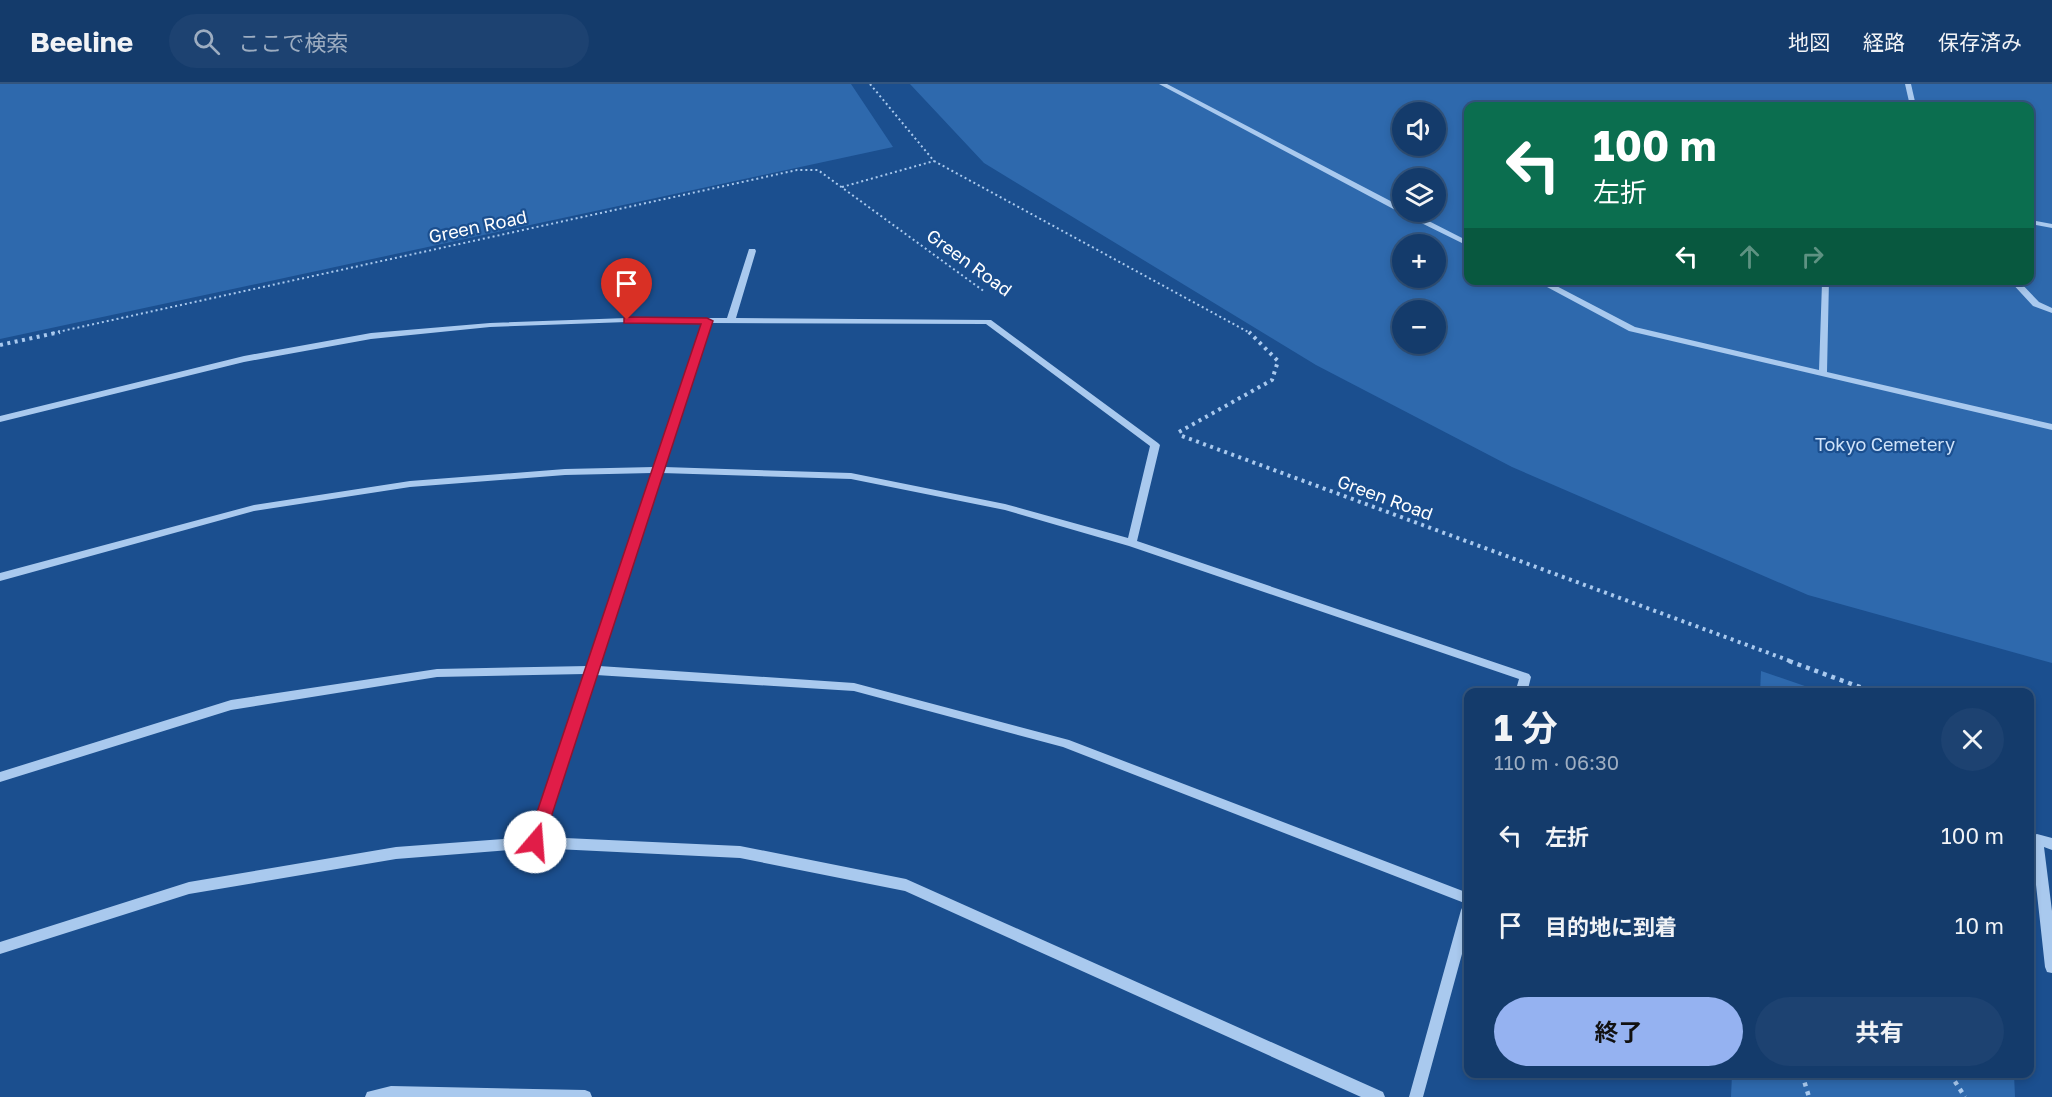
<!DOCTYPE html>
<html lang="ja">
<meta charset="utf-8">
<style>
body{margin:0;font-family:"Golos Text","Noto Sans JP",sans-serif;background:#1d4271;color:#f1f3f6;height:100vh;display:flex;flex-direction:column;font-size:22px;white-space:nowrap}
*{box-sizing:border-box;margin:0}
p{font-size:20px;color:#9dadc1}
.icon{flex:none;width:33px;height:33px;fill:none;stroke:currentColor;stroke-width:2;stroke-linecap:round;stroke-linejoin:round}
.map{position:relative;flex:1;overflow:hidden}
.side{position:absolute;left:1464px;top:604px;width:570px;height:390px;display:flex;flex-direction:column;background:#143b6b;border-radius:12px;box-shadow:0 3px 9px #0003,0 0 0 2px #33557e}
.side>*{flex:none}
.banner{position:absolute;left:1464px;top:18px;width:570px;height:183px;border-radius:12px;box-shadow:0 3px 9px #0003,0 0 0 2px #33557e;background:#0b6e4f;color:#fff;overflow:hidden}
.controls{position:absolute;left:1392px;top:18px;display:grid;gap:12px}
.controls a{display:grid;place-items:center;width:54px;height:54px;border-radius:50%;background:#143b6b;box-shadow:0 3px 9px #0003,0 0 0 2px #33557e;font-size:30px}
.pin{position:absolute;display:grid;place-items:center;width:51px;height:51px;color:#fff;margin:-62px -26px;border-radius:50% 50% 50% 0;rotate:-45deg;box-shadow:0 0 6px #0007}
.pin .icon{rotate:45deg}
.me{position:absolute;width:66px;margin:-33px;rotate:18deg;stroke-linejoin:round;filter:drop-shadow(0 0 4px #0008)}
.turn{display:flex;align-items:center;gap:21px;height:126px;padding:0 30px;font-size:27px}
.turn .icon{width:78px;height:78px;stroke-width:2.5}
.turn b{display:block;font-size:42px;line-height:51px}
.lanes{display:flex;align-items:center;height:57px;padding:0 30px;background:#0003;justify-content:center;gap:30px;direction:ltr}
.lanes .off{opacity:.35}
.round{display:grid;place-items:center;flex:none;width:63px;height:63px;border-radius:32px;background:#1d4271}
.overview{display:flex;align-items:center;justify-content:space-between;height:102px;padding:0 30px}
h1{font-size:36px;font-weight:700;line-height:45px}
.action{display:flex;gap:12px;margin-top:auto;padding:12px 30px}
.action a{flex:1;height:69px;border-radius:36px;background:#95b2f1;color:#111;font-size:24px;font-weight:700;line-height:69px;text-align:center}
.action a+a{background:#1d4271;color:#f1f3f6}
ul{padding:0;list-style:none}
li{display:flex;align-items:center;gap:18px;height:90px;padding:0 30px}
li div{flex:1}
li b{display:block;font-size:22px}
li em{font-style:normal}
header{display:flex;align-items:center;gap:36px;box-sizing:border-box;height:84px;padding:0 30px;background:#143b6b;border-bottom:2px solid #33557e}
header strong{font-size:28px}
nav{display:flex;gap:33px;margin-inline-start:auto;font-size:21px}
.search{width:420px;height:54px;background:#1d4271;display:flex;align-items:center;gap:15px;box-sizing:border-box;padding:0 21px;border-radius:33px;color:#9dadc1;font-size:22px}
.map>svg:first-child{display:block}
</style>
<header>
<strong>Beeline</strong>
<div class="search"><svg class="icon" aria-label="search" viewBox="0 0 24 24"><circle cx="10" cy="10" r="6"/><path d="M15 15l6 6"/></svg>ここで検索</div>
<nav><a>地図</a><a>経路</a><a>保存済み</a></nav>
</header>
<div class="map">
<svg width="2052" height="1013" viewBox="0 0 2052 1013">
<rect width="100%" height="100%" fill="#1b4f8f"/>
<g fill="#2e69ad" fill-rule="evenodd">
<polygon points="0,0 851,0 893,63 0,255"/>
<path d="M910 0H2052V579L1808 511 1512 383 1316 281 984 79ZM1468 22H2030V196H1468ZM1402 28H1436V62H1402ZM1402 94H1436V128H1402ZM1402 160H1436V194H1402ZM1402 226H1436V260H1402Z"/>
<polygon points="1761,587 1825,609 1760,609"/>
<polygon points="1732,990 2014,990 2015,1013 1731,1013"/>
</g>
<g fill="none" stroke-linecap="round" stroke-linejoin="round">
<g stroke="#a9c9ee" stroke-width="2" stroke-dasharray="2 3" stroke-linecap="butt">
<polyline points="870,0 934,77 1250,249"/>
<polyline points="842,103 934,77"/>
<polyline points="53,249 797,86 818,86 985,208"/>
</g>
<g stroke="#a9c9ee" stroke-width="4" stroke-dasharray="3 4.5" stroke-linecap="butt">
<polyline points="0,261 60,248"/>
<polyline points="1179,348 1272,296 1278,277 1249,248"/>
<polyline points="1182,352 1793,578"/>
</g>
<g stroke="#a9c9ee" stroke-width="4.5" stroke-dasharray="4 5" stroke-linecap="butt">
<polyline points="1789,577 1876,609"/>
<polyline points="1802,990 1809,1013"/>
<polyline points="1950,990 1965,1013"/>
</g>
<g fill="#a9c9ee" fill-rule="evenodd">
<polygon points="1159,0 1167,0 1402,123 1402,128 1411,128 1468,157 1468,162 1399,128"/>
<polygon points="1905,0 1911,0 1916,22 1910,22"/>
<polygon points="2030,136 2052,140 2052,144 2030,140"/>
<path d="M749 165H755L756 167 736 234 991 236 1158 359 1160 361 1137 457 1529 590 1531 593 1527 609H1515L1519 595 1129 462 1005 426 851 395 662 389 599 582 854 599 1069 656 1468 809V848L1423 1013H1409L1461 826 1463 822 1467 820 1063 663 854 607 596 591 543 753 740 762 906 795 1383 1008 1385 1013H1361L905 807 740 774 535 764 396 775 189 810 0 870V858L189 798 396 763 530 753 585 590 437 593 231 626 0 698V688L231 616 437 585 588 582 652 389 565 391 410 403 254 427 0 497V489L254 421 410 397 565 385 654 383 702 239 627 238 490 243 371 255 244 278 0 338V332L244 272 371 249 490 239 627 234H727ZM711 239 986 240 1150 362 1128 454 1005 420 851 389 664 383Z"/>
<polygon points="1534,196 1545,196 1635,243 1819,286 1822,199 1818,196 1829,196 1827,288 2052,340 2052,346 1629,247"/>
<polygon points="2009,196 2018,196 2039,218 2052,224 2052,229 2033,222"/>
<polygon points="2037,750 2052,754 2052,766 2044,763 2052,827 2052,889 2047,888 2045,883 2031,755 2033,751"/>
<polygon points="391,1002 585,1006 590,1008 592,1013 365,1013 367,1008"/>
</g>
</g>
<polygon fill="#e11d48" stroke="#92132f" stroke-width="1.5" points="627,233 707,234 713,237 543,758 541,763 535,765 529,763 527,758 701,240 624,239 624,234"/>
<g text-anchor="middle" stroke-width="4.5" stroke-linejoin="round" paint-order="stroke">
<g font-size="18" fill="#fff" stroke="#1b4f8f">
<text transform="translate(478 143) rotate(-12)" y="6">Green Road</text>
<text transform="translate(969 179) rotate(36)" y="6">Green Road</text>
<text transform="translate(1385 414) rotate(20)" y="6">Green Road</text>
</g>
<g font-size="18" fill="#cfe3fa" stroke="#1b4f8f">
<text x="1885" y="367">Tokyo Cemetery</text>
</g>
</g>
</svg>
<div class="controls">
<a><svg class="icon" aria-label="sound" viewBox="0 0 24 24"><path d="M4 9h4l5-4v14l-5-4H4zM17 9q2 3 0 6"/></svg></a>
<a><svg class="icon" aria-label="layers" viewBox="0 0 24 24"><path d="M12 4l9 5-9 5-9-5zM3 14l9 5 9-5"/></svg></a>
<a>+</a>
<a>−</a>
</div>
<div class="pin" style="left:627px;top:236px;background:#d93025"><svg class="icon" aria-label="arrive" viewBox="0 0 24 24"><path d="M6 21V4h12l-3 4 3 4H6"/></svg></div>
<svg class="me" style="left:535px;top:758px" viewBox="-20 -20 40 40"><circle r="19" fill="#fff"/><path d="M0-13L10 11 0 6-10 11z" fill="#e11d48"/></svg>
<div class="banner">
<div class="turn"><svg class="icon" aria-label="left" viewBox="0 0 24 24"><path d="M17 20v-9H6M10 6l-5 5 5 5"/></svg><div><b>100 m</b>左折</div></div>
<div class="lanes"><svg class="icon" aria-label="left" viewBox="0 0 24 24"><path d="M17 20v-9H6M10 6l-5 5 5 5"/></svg><svg class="icon off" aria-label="ahead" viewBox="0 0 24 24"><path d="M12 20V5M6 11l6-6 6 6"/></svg><svg class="icon off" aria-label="right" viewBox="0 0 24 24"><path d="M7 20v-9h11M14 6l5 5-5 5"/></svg></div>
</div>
<section class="side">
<div class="overview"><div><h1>1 分</h1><p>110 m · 06:30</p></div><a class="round"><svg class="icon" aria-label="close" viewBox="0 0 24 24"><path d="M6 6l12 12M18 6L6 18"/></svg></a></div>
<ul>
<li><svg class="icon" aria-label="left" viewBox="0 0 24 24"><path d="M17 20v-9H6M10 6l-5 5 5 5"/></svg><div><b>左折</b></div><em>100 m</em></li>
<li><svg class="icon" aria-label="arrive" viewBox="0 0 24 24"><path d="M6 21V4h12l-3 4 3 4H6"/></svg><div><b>目的地に到着</b></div><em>10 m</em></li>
</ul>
<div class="action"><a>終了</a><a>共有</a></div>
</section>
</div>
